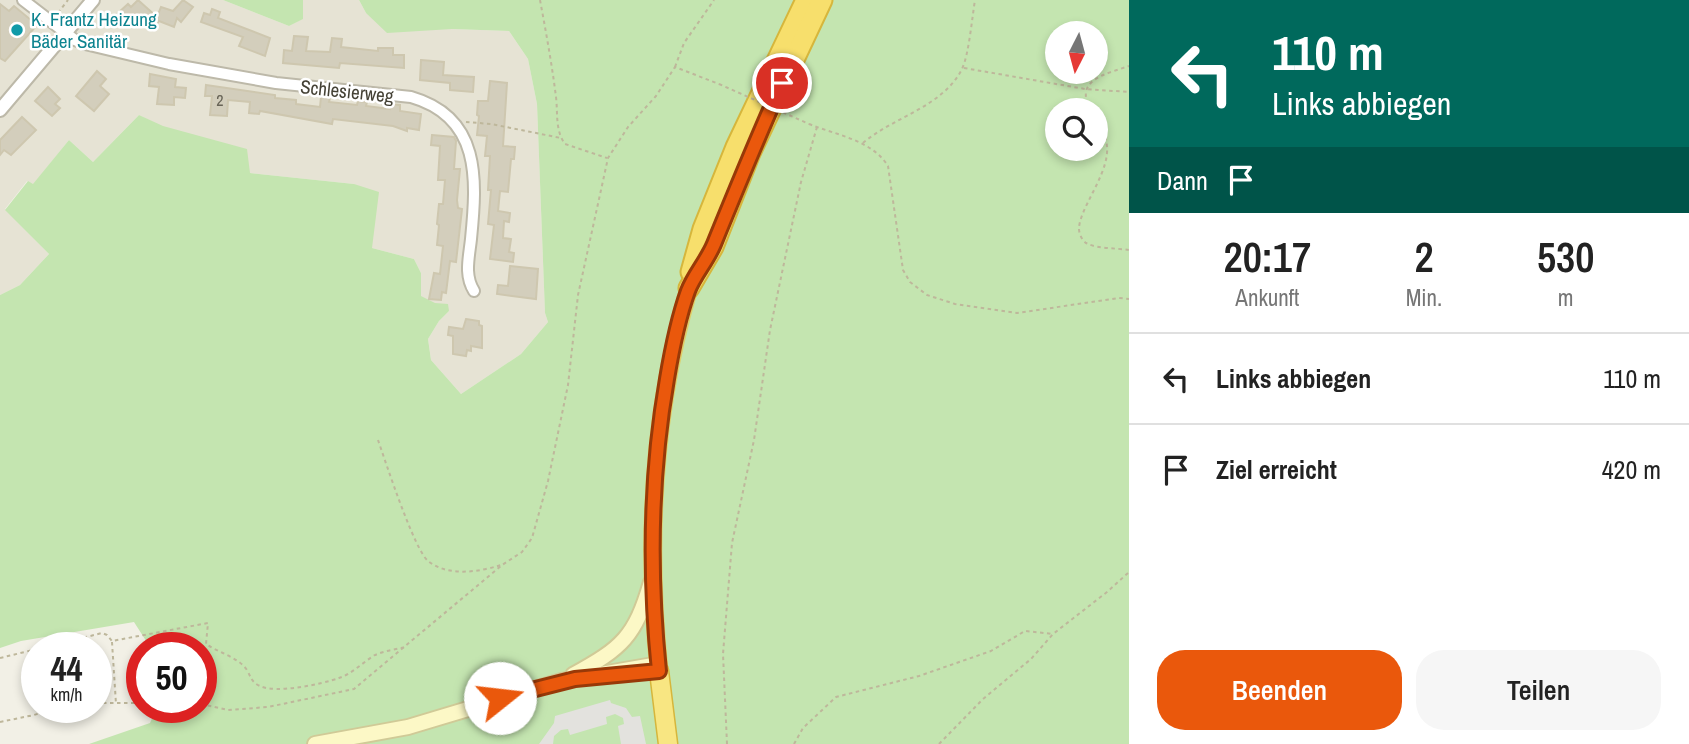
<!DOCTYPE html>
<html lang="de">
<meta charset="utf-8">
<style>
body{margin:0;font-family:"Archivo Narrow",sans-serif;background:#f6f6f6;color:#222;height:100vh;display:flex;flex-direction:column;font-size:26px;white-space:nowrap}
*{box-sizing:border-box;margin:0}
p{font-size:23px;color:#767676}
.icon{flex:none;width:38px;height:38px;fill:none;stroke:currentColor;stroke-width:2;stroke-linecap:round;stroke-linejoin:round}
.map{position:relative;flex:1;overflow:hidden}
.side{display:flex;flex-direction:column;background:#fff;width:560px}
.side>*{flex:none}
.guide{background:#00695c;color:#fff;overflow:hidden}
.needle{width:46px;rotate:186deg}
.buttons{position:absolute;left:1045px;top:21px;display:grid;gap:14px}
.buttons a{display:grid;place-items:center;width:63px;height:63px;border-radius:50%;background:#fff;box-shadow:0 4px 10px #0003;font-size:35px}
.speed{position:absolute;left:21px;top:632px;display:flex;gap:14px;font-size:35px;font-weight:700;text-align:center}
.speed>*{display:grid;place-content:center;width:91px;height:91px;border-radius:50%;background:#fff;box-shadow:0 4px 10px #0003;line-height:1}
.speed small{font-size:18px;font-weight:400}
.speed .limit{border:10px solid #d22;background:#fff;color:#111}
.pin{position:absolute;display:grid;place-items:center;width:60px;height:60px;color:#fff;margin:-30px;border:4px solid #fff;border-radius:50%;box-shadow:0 2px 7px #0007}
.me{position:absolute;width:77px;margin:-38px;rotate:74deg;stroke-linejoin:round;filter:drop-shadow(0 0 5px #0008)}
.turn{display:flex;align-items:center;gap:24px;height:147px;padding:0 28px;font-size:32px}
.turn .icon{width:91px;height:91px;stroke-width:2.5}
.turn b{display:block;font-size:49px;line-height:60px}
.then{display:flex;align-items:center;height:66px;padding:0 28px;background:#0003;gap:14px;font-size:26px}
.eta{display:flex;justify-content:space-evenly;align-items:center;height:119px;text-align:center}
.eta b{font-size:42px;font-weight:600;line-height:49px}
.button{display:flex;gap:14px;margin-top:auto;padding:14px 28px}
.button a{flex:1;height:80px;border-radius:28px;background:#ea580c;color:#fff;font-size:28px;font-weight:600;line-height:80px;text-align:center}
.button a+a{background:#f6f6f6;color:#222}
ul{padding:0;list-style:none}
li{display:flex;align-items:center;gap:21px;height:91px;padding:0 28px;border-top:2px solid #e0e0e0}
li div{flex:1}
li b{display:block;font-size:26px}
li em{font-style:normal}
main{display:flex;flex:1;min-height:0}
.map>svg:first-child{display:block}
</style>
<main>
<div class="map">
<svg width="1129" height="744" viewBox="0 0 1129 744">
<rect width="100%" height="100%" fill="#f2f0e6"/>
<polygon fill="#e6e3d4" points="0,0 223,0 289,26 302,19 303,0 359,0 366,13 452,29 509,31 528,59 537,104 545,313 548,322 521,354 461,394 431,360 428,339 439,321 449,311 420,296 421,273 414,259 372,248 354,184 250,173 139,115 93,162 69,140 33,185 27,181 5,209 49,254 20,285 0,295"/>
<g fill="#c4e5b0" fill-rule="evenodd">
<polygon points="223,0 303,0 303,19 289,26"/>
<path d="M359 0H1129V744H89L150 723 157 707H201V648L150 647 134 622 21 641 0 648V295L20 285 49 254 5 210 28 181 33 184 69 140 93 162 139 115 163 126 247 149 250 173 354 184 379 192 372 248 414 259 421 273V296L435 303 448 304 449 311 439 321 428 339 431 360 461 394 521 354 548 322 545 313 537 104 528 59 509 31 452 29 387 33 366 13ZM1057 33H1096V72H1057ZM1057 110H1096V149H1057Z"/>
</g>
<polygon fill="#e3e2de" points="610,700 611,703 626,708 632,717 640,716 646,744 621,744 618,726 624,724 623,718 615,714 606,717 607,724 570,735 568,729 561,730 554,736 553,744 539,744 554,723 555,716"/>
<g fill="#d3cebc" stroke="#cec7af" stroke-width="2">
<polygon points="138,0 157,17 161,7 173,11 183,0 193,7 181,22 177,18 174,27 159,21 152,30 139,20 132,27 118,13 128,4 131,7"/>
<polygon points="0,4 9,11 14,6 37,25 5,61 0,58"/>
<polygon points="212,9 220,12 218,18 270,38 265,56 239,46 243,37 201,22 204,13 210,15"/>
<polygon points="294,36 308,37 306,51 330,52 332,38 342,39 341,47 378,51 378,48 393,48 393,55 404,55 404,68 340,63 339,68 283,63 284,50 292,51"/>
<polygon points="421,60 444,62 443,75 474,77 473,92 450,90 450,83 420,80"/>
<polygon points="97,71 106,79 100,86 109,94 94,111 76,96"/>
<polygon points="150,74 176,79 175,87 186,88 185,98 174,97 174,105 157,104 159,87 149,86"/>
<polygon points="490,81 507,83 503,146 515,147 514,159 511,159 508,192 500,191 498,211 510,213 509,222 504,221 503,238 511,239 509,252 514,253 513,262 490,259 494,225 488,224 491,190 488,190 490,156 485,156 487,136 477,135 479,116 477,115 478,101 488,101"/>
<polygon points="206,85 275,95 275,98 296,100 296,104 320,107 321,97 330,98 329,102 357,105 358,101 367,102 366,106 390,109 390,104 400,105 400,111 421,114 419,130 407,128 407,131 393,126 333,119 332,124 260,111 259,114 249,113 250,102 228,100 227,116 210,115 212,96 205,96"/>
<polygon points="48,87 60,99 55,104 60,108 52,116 35,101"/>
<polygon points="22,117 36,130 11,155 4,150 0,155 0,140"/>
<polygon points="432,135 454,137 456,141 454,169 460,169 457,200 458,208 462,209 456,262 450,261 446,293 442,292 441,300 429,299 434,273 440,274 443,246 437,245 439,225 437,224 439,204 443,204 445,180 438,180 440,146 431,145"/>
<polygon points="510,266 538,269 536,299 497,294 498,285 508,286"/>
<polygon points="466,319 479,321 479,325 482,326 482,348 471,346 471,351 467,350 466,356 453,354 453,336 448,335 449,327 463,329"/>
</g>
<g fill="none" stroke-linecap="round" stroke-linejoin="round">
<defs>
<path id="minor" d="M23 0 75 40 85 44 169 64 276 83 411 97C481 117 477 179 471 239 469 258 464 275 474 291"/>
<polyline id="tertiary" points="0,110 93,0"/>
<g id="secondary">
<path d="M573 675C622 648 635 637 651 582"/>
<polyline points="315,744 408,727 561,681 659,664"/>
</g>
<path id="primary" d="M659 671C646 542 652 413 689 288"/>
<polyline id="trunk" points="659,671 668,744"/>
<g id="motorway">
<polyline points="691,272 703,229 736,147 806,0"/>
<polyline points="689,288 713,247 750,153 822,0"/>
</g>
</defs>
<use href="#minor" stroke="#bdb9a9" stroke-width="14"/>
<use href="#tertiary" stroke="#bdb9a9" stroke-width="16"/>
<use href="#secondary" stroke="#d0ca97" stroke-width="18"/>
<use href="#primary" stroke="#dece68" stroke-width="19"/>
<use href="#trunk" stroke="#d6b63c" stroke-width="21"/>
<use href="#motorway" stroke="#d6b63c" stroke-width="23"/>
<g stroke="#beb79b" stroke-width="2" stroke-dasharray="3.5 3.5" stroke-linecap="butt">
<path d="M540 0C546 32 552 65 556 97 558 114 555 130 565 144L607 158"/>
<polyline points="58,13 68,0"/>
<polyline points="675,67 684,43 714,0"/>
<polyline points="964,68 1085,89 1129,92"/>
<path d="M1091 110C1073 80 1106 74 1129 66"/>
<path d="M1096 118C1103 128 1108 140 1107 153 1105 179 1079 210 1079 229 1079 234 1082 240 1086 243 1097 249 1117 248 1129 250"/>
<polyline points="466,122 491,124 561,138"/>
<path d="M809 124C836 135 872 140 888 166L903 270 910 282 927 295 955 304 1017 313 1119 298 1129 299"/>
<path d="M863 143C893 117 943 107 962 69 969 54 972 18 975 0"/>
<path d="M378 440C386 463 414 549 428 561 448 577 479 572 501 565"/>
<polyline points="112,642 116,704"/>
<path d="M43 648 102 633 107 635 112 641 208 623 206 644C219 653 238 657 247 670 251 677 251 682 260 686 276 694 322 684 339 678 352 674 363 662 375 655 384 651 396 649 406 647"/>
<polyline points="0,658 37,649"/>
<polyline points="96,703 142,703"/>
<polyline points="201,704 228,710 268,707 354,689 502,565 522,552 532,538 548,481 568,385 578,295 608,158 628,127 656,96 675,67 719,84"/>
<polyline points="0,722 34,715 59,707"/>
<polyline points="727,744 723,654 732,543 754,440 770,330 801,182 817,127"/>
<polyline points="794,744 803,728 836,697 919,676 991,651 1025,631 1053,634"/>
<polyline points="939,744 983,699 1031,659 1053,634 1107,592 1129,572"/>
</g>
<use href="#minor" stroke="#fff" stroke-width="10"/>
<use href="#tertiary" stroke="#fff" stroke-width="12"/>
<use href="#secondary" stroke="#fcf8c6" stroke-width="14"/>
<use href="#primary" stroke="#faed97" stroke-width="16"/>
<use href="#trunk" stroke="#f8e682" stroke-width="18"/>
<use href="#motorway" stroke="#f7df6c" stroke-width="19"/>
<polyline stroke="#beb79b" stroke-width="2" stroke-dasharray="3.5 3.5" stroke-linecap="butt" points="719,84 809,124"/>
</g>
<g fill="none" stroke-linecap="round" stroke-linejoin="round">
<defs>
<path id="route" d="M500 698 575 679 659 671C649 573 650 476 667 379 672 349 678 319 688 291 694 275 707 261 714 244 736 190 758 136 782 83"/>
</defs>
<use href="#route" stroke="#983908" stroke-width="18"/>
<use href="#route" stroke="#ea580c" stroke-width="12"/>
</g>
<circle fill="#0f9aa8" stroke="#fff" stroke-width="2.5" cx="17" cy="30" r="7"/>
<g text-anchor="middle" stroke-width="5" stroke-linejoin="round" paint-order="stroke">
<g font-size="16" fill="#686457">
<text x="220" y="106">2</text>
</g>
<g font-size="19" fill="#0d838f" stroke="#fff" text-anchor="start">
<text x="31" y="26">K. Frantz Heizung<tspan x="31" dy="22">Bäder Sanitär</tspan></text>
</g>
<g font-size="19" fill="#444135" stroke="#fff">
<text transform="translate(347 91) rotate(6)" y="7">Schlesierweg</text>
</g>
</g>
</svg>
<div class="buttons">
<a><svg class="needle" viewBox="-14 -14 28 28"><path d="M0-13l5 13h-10z" fill="#e53935"/><path d="M0 13l5-13h-10z" fill="#767676"/></svg></a>
<a><svg class="icon" aria-label="search" viewBox="0 0 24 24"><circle cx="10" cy="10" r="6"/><path d="M15 15l6 6"/></svg></a>
</div>
<div class="speed"><div>44<small>km/h</small></div><div class="limit">50</div></div>
<div class="pin" style="left:782px;top:83px;background:#d93025"><svg class="icon" aria-label="arrive" viewBox="0 0 24 24"><path d="M6 21V4h12l-3 4 3 4H6"/></svg></div>
<svg class="me" style="left:500px;top:698px" viewBox="-20 -20 40 40"><circle r="19" fill="#fff"/><path d="M0-13L10 11 0 6-10 11z" fill="#ea580c"/></svg>
</div>
<section class="side">
<div class="guide">
<div class="turn"><svg class="icon" aria-label="left" viewBox="0 0 24 24"><path d="M17 20v-9H6M10 6l-5 5 5 5"/></svg><div><b>110 m</b>Links abbiegen</div></div>
<div class="then">Dann<svg class="icon" aria-label="arrive" viewBox="0 0 24 24"><path d="M6 21V4h12l-3 4 3 4H6"/></svg></div>
</div>
<div class="eta">
<div><b>20:17</b><p>Ankunft</p></div>
<div><b>2</b><p>Min.</p></div>
<div><b>530</b><p>m</p></div>
</div>
<ul>
<li><svg class="icon" aria-label="left" viewBox="0 0 24 24"><path d="M17 20v-9H6M10 6l-5 5 5 5"/></svg><div><b>Links abbiegen</b></div><em>110 m</em></li>
<li><svg class="icon" aria-label="arrive" viewBox="0 0 24 24"><path d="M6 21V4h12l-3 4 3 4H6"/></svg><div><b>Ziel erreicht</b></div><em>420 m</em></li>
</ul>
<div class="button"><a>Beenden</a><a>Teilen</a></div>
</section>
</main>
